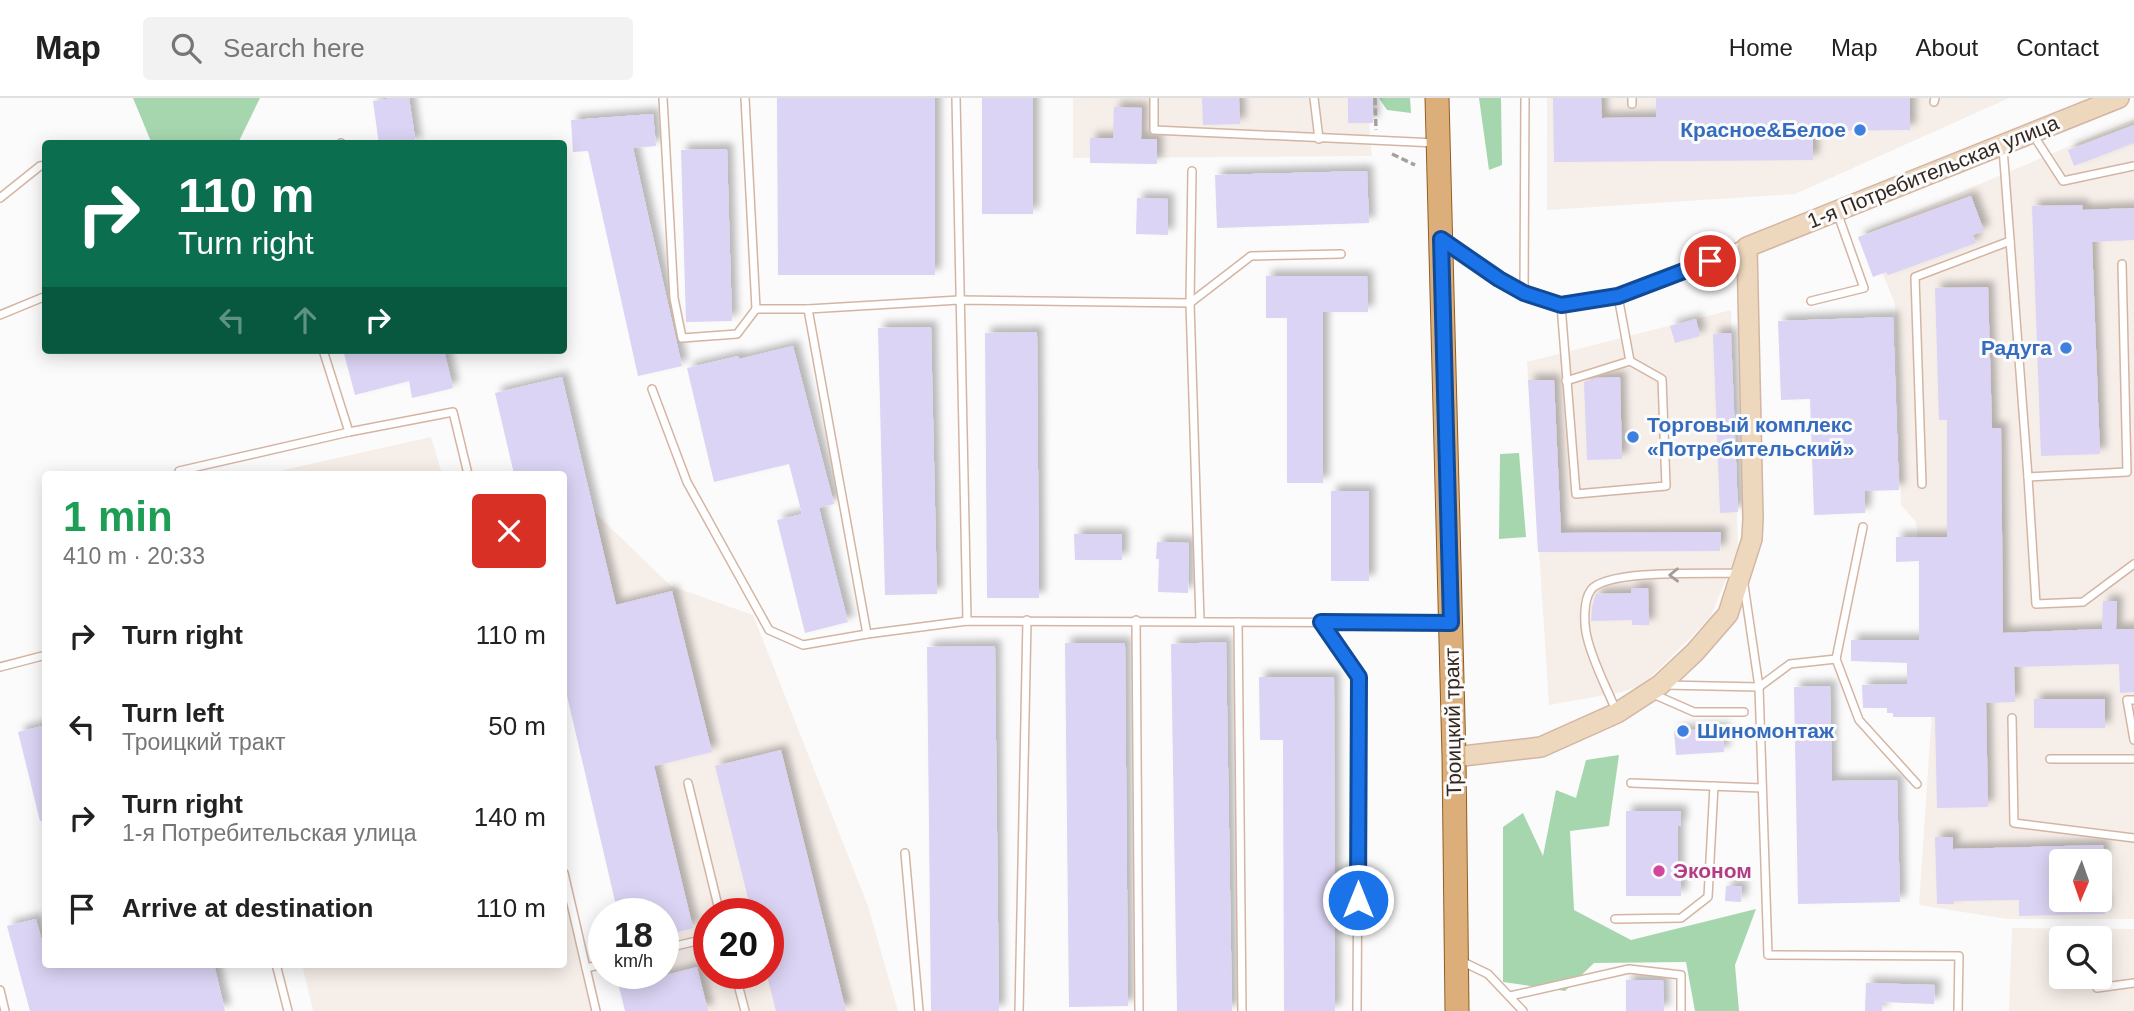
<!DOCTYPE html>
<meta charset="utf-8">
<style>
body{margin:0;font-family:Arial,sans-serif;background:#f2f2f2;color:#222;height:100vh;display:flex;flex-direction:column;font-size:26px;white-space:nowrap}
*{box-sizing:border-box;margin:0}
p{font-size:23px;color:#767676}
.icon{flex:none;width:38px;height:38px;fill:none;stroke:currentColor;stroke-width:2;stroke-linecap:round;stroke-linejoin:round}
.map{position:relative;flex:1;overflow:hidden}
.panel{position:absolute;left:42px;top:373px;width:525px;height:497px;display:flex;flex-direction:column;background:#fff;border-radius:7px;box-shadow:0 4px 18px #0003}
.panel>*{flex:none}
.banner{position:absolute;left:42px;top:42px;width:525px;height:214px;border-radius:7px;box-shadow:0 4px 18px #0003;background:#0b6e4f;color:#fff;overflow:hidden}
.needle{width:46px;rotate:182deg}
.buttons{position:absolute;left:2049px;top:751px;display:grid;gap:14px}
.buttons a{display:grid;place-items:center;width:63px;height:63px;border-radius:7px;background:#fff;box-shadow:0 4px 18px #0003;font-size:35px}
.speed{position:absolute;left:588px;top:800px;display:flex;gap:14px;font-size:35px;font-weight:700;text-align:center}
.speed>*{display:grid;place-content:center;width:91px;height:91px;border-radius:50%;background:#fff;box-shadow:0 4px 18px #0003;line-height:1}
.speed small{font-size:18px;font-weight:400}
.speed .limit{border:10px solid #d22;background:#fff;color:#111}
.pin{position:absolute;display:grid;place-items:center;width:60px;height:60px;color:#fff;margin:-30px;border:4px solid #fff;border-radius:50%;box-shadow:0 2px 7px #0007}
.me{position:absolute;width:77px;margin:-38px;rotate:0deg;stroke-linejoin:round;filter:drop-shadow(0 0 5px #0008)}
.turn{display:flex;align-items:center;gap:24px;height:147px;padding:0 21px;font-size:32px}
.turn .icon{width:91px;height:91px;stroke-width:2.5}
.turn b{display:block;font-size:49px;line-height:60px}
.lanes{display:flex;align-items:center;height:66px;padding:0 21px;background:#0003;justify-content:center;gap:35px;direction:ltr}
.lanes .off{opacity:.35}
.round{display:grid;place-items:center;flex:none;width:74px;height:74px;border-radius:7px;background:#f2f2f2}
.headline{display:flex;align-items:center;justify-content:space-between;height:119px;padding:0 21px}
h1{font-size:42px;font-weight:700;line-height:52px;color:#1e9e55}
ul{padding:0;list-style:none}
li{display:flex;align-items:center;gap:21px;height:91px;padding:0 21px}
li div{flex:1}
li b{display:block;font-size:26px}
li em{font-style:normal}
header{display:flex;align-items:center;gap:42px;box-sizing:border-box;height:98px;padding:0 35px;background:#fff;border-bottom:2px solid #e0e0e0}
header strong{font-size:33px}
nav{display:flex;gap:38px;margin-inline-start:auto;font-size:24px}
.search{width:490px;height:63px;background:#f2f2f2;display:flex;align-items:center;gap:18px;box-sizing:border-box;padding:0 24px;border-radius:7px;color:#767676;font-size:26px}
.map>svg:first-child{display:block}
</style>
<header>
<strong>Map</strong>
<div class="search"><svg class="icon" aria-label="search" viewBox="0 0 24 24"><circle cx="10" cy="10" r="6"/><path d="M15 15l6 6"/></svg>Search here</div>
<nav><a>Home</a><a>Map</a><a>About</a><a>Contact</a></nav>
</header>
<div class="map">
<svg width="2134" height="913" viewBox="0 0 2134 913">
<defs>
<filter id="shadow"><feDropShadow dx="6" dy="-6" stdDeviation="3.5" flood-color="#0004"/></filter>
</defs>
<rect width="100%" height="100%" fill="#fbfbfb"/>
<g fill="#f6eee9" fill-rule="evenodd">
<polygon points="1073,0 1367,0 1372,58 1073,60"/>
<polygon points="1547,0 2009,0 1795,96 1547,112"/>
<path d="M2134 21V821H2008L1919 807 1934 583 1916 424 1901 407 1895 206 1866 134ZM2062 763H2100V802H2062Z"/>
<polygon points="1731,212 1738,452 1710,520 1643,587 1622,594 1549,607 1527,264"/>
<polygon points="431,339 442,376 266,376"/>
<path d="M564 385 671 488 753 517 868 808 898 913H649L639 875H663V816L625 815 564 570ZM709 816H768V875H709Z"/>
<polygon points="564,799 596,913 313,913 302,866 564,866"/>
<path d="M2012 830 2134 831V913H2009ZM2062 840H2100V878H2062Z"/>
</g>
<g fill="#a6d6ae">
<polygon points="133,0 260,0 238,45 152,46"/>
<polygon points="1379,0 1410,0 1411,15 1387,12"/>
<polygon points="1479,0 1501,0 1502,67 1489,72"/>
<polygon points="1519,355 1526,439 1499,441 1500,356"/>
<polygon points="1619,657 1609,728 1570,733 1574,812 1631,842 1756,811 1735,867 1739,913 1695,913 1686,864 1594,865 1565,893 1503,884 1503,729 1523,715 1543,758 1556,692 1576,700 1586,662"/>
</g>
<g fill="#dbd4f4" filter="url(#shadow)">
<polygon points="393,0 409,0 416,46 379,46 373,3"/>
<polygon points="777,0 935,0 935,177 778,177"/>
<rect x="982" y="0" width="51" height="116"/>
<polygon points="1202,0 1239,0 1240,26 1203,27"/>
<rect x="1348" y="0" width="25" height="25"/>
<polygon points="1553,0 1601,0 1602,20 1656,19 1656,0 1910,0 1910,32 1813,33 1813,62 1554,64"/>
<polygon points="1114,9 1142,10 1141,41 1157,41 1157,66 1090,65 1090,40 1113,40"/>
<polygon points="653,16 656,48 633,50 682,268 638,278 588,53 573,54 571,22"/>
<polygon points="2134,27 2134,45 2074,68 2068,52"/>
<polygon points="727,51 732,223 686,224 681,52"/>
<polygon points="1367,73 1369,125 1217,130 1215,77"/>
<polygon points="1971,98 1984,133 1973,137 1976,145 1888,177 1886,174 1873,179 1858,139"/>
<polygon points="1137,100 1168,101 1168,137 1136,136"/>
<polygon points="2082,107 2083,112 2134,110 2134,142 2092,144 2100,356 2041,358 2032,108"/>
<polygon points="1266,178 1367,178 1368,214 1323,214 1323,385 1287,385 1287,220 1266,220"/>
<polygon points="1988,189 1992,330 2001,330 2003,535 2102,531 2103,503 2117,503 2116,531 2134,531 2134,594 2120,595 2119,566 2014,569 2015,604 1986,605 1988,709 1937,710 1935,619 1893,619 1893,615 1887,615 1887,610 1863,610 1862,587 1907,586 1907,565 1851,563 1851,542 1919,542 1919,463 1896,464 1896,439 1947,439 1947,322 1939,322 1935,190"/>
<polygon points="1893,219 1899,392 1865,393 1865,415 1814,417 1810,301 1781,302 1778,223"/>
<polygon points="1696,221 1700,238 1675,245 1670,228"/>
<polygon points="931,229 937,496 885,497 878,230"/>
<polygon points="1037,234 1039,500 987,500 985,235"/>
<polygon points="1731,235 1738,414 1720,415 1713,236"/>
<polygon points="793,248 834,406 819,410 848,524 805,535 777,422 802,416 789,366 714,384 687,270 738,258 739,261"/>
<polygon points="343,252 444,252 453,290 412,300 409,283 355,297"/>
<polygon points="562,279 616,507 672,493 712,654 654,668 693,830 663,838 663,816 618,816 564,585 564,376 514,376 495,295"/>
<polygon points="1620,279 1622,361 1587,362 1584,284 1596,280"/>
<polygon points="1528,282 1554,282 1561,435 1721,434 1720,453 1538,454"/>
<rect x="1331" y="393" width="38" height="90"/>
<polygon points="1074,436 1122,436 1122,462 1075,462"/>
<polygon points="1157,444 1189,445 1188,495 1158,494 1159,461 1156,461"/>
<polygon points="1631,490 1648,490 1649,527 1632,527 1632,522 1591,523 1592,509 1596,496 1631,495"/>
<polygon points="1226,544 1232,913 1177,913 1171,546"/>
<polygon points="1065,545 1125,545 1128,908 1069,909"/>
<polygon points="995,548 999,913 931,913 927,549"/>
<polygon points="1259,579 1334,579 1335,913 1284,913 1283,642 1260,642"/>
<polygon points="1830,588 1832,683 1897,682 1900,804 1798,806 1794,589"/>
<rect x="2034" y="601" width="71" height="29"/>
<polygon points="46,627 46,723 40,723 18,634"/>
<polygon points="1723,630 1724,654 1676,657 1674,633"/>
<polygon points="781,652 846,913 776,913 768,882 768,816 752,816 715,668"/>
<polygon points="1626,713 1681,713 1681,728 1678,727 1678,783 1681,783 1681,798 1626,798"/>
<polygon points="1935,739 1953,739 1953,751 2103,747 2104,763 2062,763 2062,802 2104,802 2105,816 2019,818 2019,802 1954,803 1954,806 1937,806"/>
<polygon points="1726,788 1742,788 1741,804 1725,803"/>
<polygon points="36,821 46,858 46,866 214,866 225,913 30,913 7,828"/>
<polygon points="697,869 708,913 625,913 619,889"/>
<polygon points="1626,882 1663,882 1664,913 1626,913"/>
<polygon points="1866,885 1935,887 1934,906 1882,904 1882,913 1865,913"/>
</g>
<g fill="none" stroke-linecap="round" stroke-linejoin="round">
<defs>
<g id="lane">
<polyline points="663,0 674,200 682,240 737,236 756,211"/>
<polyline points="745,0 756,211 808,211 959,202 1190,205 1251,158 1341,156"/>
<polyline points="956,0 967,523"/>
<polyline points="1154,0 1154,32 1436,45"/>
<polyline points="1314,0 1319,41"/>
<polyline points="1934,4 1935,0"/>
<polyline points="1632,6 1632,0"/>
<polyline points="2032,35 2063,83 2134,68"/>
<polyline points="341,46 341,45"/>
<polyline points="2003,50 2028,379 2127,374 2122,166"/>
<polyline points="1192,73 1190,205 1200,523"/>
<polyline points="0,100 40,68 46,67"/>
<polyline points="1524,194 1525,0"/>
<polyline points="1811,203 1864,190 1837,114"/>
<polyline points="1561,207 1576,396 1666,388 1662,281 1630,263 1618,198"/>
<polyline points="808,211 867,536"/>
<polyline points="0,217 46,198"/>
<polyline points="323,252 349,334"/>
<polyline points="1566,283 1630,263"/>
<polyline points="652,291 687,384 769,532 803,547 867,536 967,523 1446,525"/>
<polyline points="178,376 179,373 349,334 453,314 468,376"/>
<polyline points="2028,379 2036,506 2083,504 2134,466"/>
<polyline points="1922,386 1915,179 2010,143"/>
<polyline points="1744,487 1759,589 1790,566 1836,561 1859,622 1917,686"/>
<polyline points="1136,522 1139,913"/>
<polyline points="1238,524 1242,913"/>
<polyline points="1320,524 1359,579 1357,913"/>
<polyline points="1836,561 1863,429"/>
<polyline points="0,569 46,557"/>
<polyline points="1664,587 1759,589 1768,857 1959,858 1958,913"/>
<polyline points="1653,596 1694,614 1744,614"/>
<polyline points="2134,602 2127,602 2134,642"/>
<path d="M1617 615C1607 590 1593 565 1587 539 1584 527 1583 502 1591 492 1606 471 1711 476 1739 475"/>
<polyline points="2012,620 2014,725 2134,740"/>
<polyline points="2050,661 2134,661"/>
<polyline points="688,685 720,816"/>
<polyline points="1631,685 1762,690"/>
<polyline points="905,755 919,913"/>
<polyline points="564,775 596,913"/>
<polyline points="1615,821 1681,820 1708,799 1714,688"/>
<polyline points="663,851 709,840"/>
<polyline points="1459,862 1488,876 1523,913"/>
<polyline points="276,866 288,913"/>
<polyline points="586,870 604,866"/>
<polyline points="735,875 745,913"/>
<polyline points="2097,890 2134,885"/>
<polyline points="0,892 5,913"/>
<polyline points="1510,898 1629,871 1681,877 1681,913"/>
<polyline points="1019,913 1027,522"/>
</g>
<polyline id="street" points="1441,141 1499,181 1524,195 1561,207 1618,198 1747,149"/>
<polyline id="secondary" points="1454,659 1541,649 1617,615 1660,587 1695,554 1728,516 1752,441 1753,420 1747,149 2119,0"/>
<polyline id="primary" points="1437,0 1454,659 1457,913"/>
</defs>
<use href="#lane" stroke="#d4b5a3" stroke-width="10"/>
<use href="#street" stroke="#d4b5a3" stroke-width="17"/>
<use href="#secondary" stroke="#d4b5a3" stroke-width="22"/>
<use href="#primary" stroke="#925d22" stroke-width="25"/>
<g stroke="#a5a09d" stroke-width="3.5" stroke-dasharray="7 3.5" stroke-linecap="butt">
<polyline points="1375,0 1376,32"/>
<polyline points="1392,56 1415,67"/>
</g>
<use href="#lane" stroke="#fff" stroke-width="7"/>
<use href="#street" stroke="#fff" stroke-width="14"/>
<use href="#secondary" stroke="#edd7bd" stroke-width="19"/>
<use href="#primary" stroke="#dcaf7a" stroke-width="23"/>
</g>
<defs><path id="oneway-chevron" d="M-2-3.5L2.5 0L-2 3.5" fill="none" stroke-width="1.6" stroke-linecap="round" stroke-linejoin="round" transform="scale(1.75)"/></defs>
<use stroke="#a49e9b" href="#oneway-chevron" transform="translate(1674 477) rotate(179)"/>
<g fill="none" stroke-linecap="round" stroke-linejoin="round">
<defs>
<polyline id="route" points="1358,802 1359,579 1321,524 1451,525 1441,141 1499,181 1524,195 1561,207 1618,198 1710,163"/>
</defs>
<use href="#route" stroke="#114b97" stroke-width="18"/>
<use href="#route" stroke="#1a73e8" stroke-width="12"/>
</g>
<g fill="#3f7fe0" stroke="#fbfbfb" stroke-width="2.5">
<circle cx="1860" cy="32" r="7"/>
<circle cx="2066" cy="250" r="7"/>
<circle cx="1633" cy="339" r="7"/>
<circle cx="1683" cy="633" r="7"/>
</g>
<circle fill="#d1479c" stroke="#fbfbfb" stroke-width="2.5" cx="1659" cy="773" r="7"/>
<g text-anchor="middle" stroke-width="6" stroke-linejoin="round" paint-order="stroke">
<g font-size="21" font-weight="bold" fill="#366cbe" stroke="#fbfbfb" text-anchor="end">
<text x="1846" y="39">Красное&amp;Белое</text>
<text x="2052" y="257">Радуга</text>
<text x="1647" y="334" text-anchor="start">Торговый комплекс<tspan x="1647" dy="24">«Потребительский»</tspan></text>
<text x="1697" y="640" text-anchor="start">Шиномонтаж</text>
</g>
<g font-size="21" fill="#342821" stroke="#fbfbfb">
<text transform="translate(1933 74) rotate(-22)" y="7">1-я Потребительская улица</text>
<text transform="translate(1453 624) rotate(-91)" y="7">Троицкий тракт</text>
</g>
<g font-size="21" font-weight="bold" fill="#b23c85" stroke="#fbfbfb" text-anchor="start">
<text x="1673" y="780">Эконом</text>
</g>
</g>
</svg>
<div class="buttons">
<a><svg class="needle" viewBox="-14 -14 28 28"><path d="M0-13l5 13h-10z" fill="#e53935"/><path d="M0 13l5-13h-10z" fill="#767676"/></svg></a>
<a><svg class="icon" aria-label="search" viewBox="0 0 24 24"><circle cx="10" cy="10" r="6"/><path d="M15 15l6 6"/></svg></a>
</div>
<div class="speed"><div>18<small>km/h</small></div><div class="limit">20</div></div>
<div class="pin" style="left:1710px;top:163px;background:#d93025"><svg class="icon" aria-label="arrive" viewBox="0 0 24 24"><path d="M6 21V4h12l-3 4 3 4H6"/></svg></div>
<svg class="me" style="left:1358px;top:802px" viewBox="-20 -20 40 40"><circle r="17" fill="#1a73e8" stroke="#fff" stroke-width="3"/><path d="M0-11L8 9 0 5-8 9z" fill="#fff"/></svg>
<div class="banner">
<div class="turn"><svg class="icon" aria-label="right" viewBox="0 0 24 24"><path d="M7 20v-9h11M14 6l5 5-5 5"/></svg><div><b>110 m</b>Turn right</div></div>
<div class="lanes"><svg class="icon off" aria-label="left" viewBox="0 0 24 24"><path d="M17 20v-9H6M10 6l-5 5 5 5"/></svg><svg class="icon off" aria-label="ahead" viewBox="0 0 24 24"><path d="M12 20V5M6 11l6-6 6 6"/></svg><svg class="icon" aria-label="right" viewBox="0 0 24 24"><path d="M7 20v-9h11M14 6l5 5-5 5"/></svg></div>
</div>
<section class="panel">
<div class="headline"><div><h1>1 min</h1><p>410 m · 20:33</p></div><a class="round" style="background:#d93025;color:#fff"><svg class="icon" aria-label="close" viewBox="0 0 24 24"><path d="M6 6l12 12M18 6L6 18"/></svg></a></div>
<ul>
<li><svg class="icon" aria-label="right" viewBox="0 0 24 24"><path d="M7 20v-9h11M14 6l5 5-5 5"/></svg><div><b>Turn right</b></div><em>110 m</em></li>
<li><svg class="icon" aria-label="left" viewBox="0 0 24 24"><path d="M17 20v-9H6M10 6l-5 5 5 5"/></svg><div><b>Turn left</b><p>Троицкий тракт</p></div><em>50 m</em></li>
<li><svg class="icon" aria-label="right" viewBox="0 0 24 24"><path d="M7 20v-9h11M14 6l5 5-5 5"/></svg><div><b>Turn right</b><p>1-я Потребительская улица</p></div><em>140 m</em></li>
<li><svg class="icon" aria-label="arrive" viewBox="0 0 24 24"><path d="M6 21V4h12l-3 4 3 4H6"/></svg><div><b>Arrive at destination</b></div><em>110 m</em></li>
</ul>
</section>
</div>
